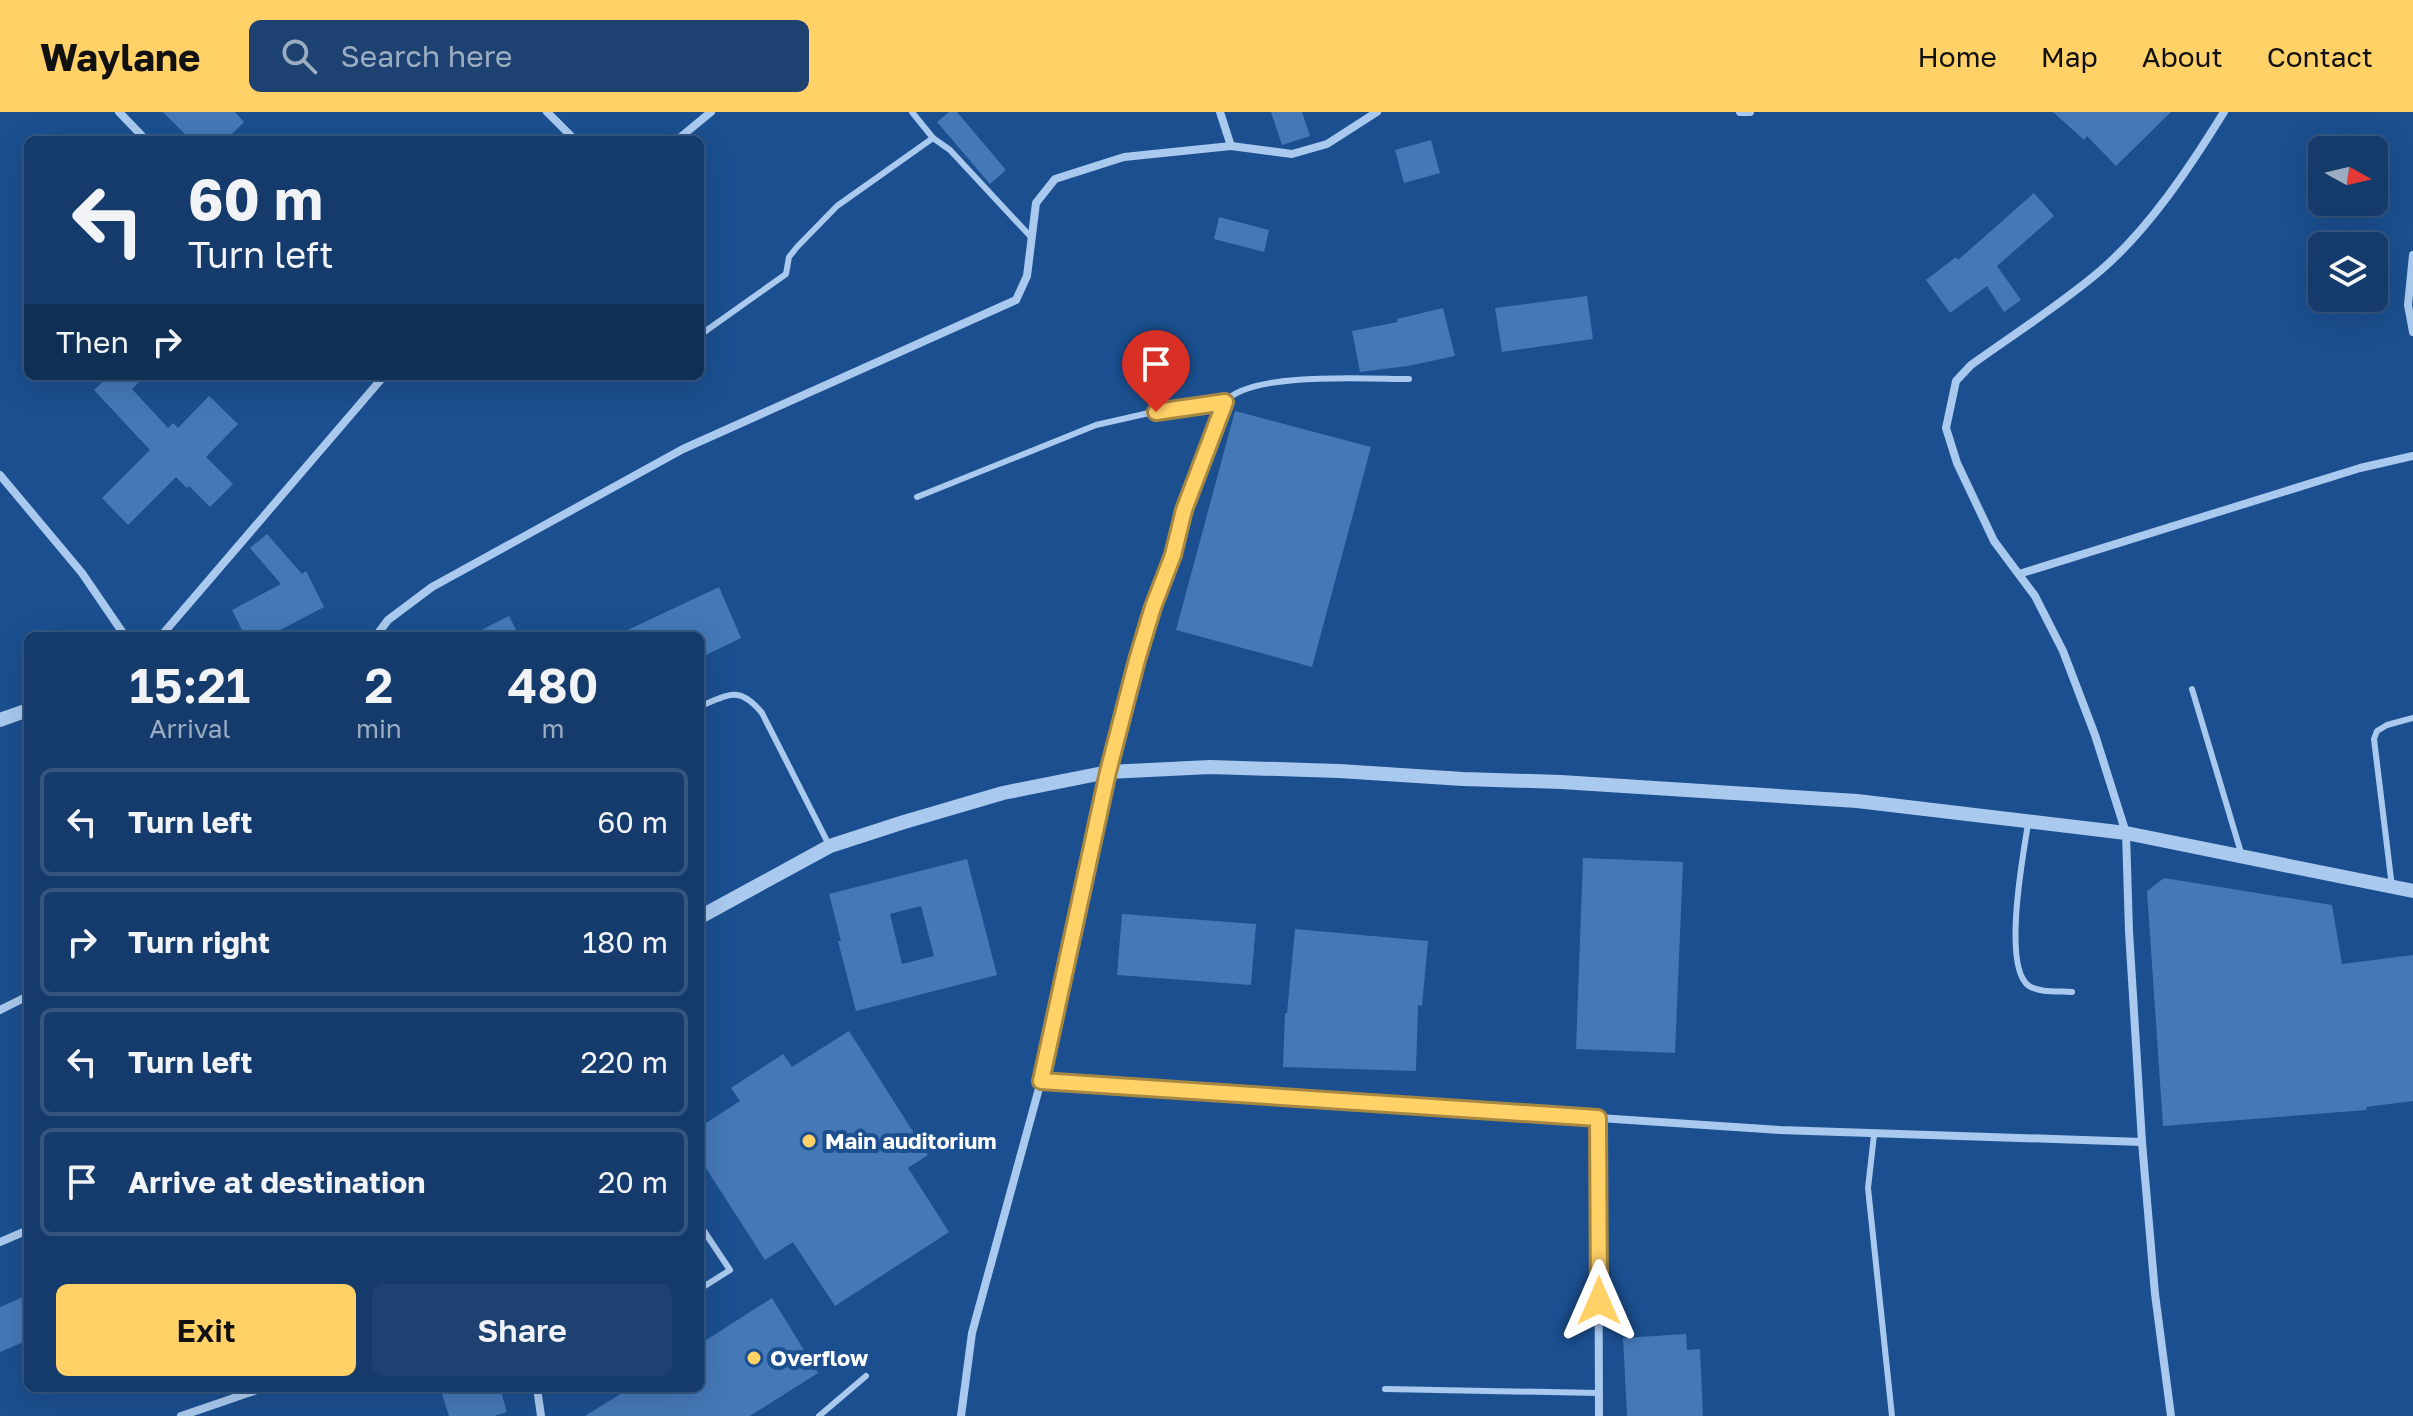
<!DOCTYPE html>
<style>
body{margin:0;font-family:"Golos Text",sans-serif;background:#1d4271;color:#f1f3f6;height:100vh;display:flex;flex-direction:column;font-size:30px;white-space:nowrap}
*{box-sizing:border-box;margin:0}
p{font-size:26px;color:#9dadc1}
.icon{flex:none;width:44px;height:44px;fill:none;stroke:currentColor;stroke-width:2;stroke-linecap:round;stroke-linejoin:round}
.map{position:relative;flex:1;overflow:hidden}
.panel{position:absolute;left:24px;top:520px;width:680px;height:760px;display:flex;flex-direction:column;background:#143b6b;border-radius:12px;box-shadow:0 8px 32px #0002,0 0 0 2px #33557e}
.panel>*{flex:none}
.guide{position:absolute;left:24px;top:24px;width:680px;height:244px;border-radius:12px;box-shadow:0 8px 32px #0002,0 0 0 2px #33557e;background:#143b6b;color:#f1f3f6;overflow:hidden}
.needle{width:52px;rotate:98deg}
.controls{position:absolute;left:2308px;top:24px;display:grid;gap:16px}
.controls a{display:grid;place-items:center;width:80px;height:80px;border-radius:12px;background:#143b6b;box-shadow:0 8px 32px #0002,0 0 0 2px #33557e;font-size:40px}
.pin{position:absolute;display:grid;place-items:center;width:68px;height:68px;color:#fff;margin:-82px -34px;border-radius:50% 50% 50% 0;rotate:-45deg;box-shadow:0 0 8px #0007}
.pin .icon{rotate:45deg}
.me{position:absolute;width:88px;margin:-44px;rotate:0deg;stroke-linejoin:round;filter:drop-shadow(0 0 6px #0008)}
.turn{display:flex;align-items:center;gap:28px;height:168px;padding:0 32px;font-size:36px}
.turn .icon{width:104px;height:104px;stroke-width:2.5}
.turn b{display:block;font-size:56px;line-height:68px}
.then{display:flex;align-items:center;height:76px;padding:0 32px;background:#0003;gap:16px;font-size:30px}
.eta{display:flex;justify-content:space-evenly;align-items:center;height:136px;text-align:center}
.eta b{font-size:48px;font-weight:600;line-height:56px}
.primary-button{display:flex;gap:16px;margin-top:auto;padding:16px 32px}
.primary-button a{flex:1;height:92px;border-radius:12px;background:#ffd166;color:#111;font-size:32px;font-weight:600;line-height:92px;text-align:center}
.primary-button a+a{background:#1d4271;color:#f1f3f6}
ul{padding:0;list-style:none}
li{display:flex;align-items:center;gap:24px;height:108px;margin:0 16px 12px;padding:0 16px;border:4px solid #33557e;border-radius:12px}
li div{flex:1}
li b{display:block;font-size:30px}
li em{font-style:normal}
header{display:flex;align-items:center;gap:48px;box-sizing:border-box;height:112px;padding:0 40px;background:#ffd166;color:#111}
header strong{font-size:38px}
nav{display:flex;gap:44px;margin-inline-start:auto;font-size:28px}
.search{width:560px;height:72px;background:#1d4271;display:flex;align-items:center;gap:20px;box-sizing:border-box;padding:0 28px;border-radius:12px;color:#9dadc1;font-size:30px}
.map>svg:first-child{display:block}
</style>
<header>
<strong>Waylane</strong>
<div class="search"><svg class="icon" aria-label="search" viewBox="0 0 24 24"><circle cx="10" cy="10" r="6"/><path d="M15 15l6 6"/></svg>Search here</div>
<nav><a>Home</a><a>Map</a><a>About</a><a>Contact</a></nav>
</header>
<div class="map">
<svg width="2413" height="1304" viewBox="0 0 2413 1304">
<rect width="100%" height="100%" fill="#1b4f8f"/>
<g fill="#4478b7" fill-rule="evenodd">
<polygon points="163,0 235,0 244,10 226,28 191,28"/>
<polygon points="949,0 957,0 1006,58 990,72 937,10"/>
<polygon points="1271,0 1302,0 1310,24 1282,33"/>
<polygon points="2053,0 2171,0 2116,54 2087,24 2084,28"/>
<polygon points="1431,28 1440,61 1404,71 1395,38"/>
<polygon points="2034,81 2054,104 1997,154 2021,188 2004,200 1987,174 1950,201 1926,168 1956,145 1958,148"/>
<polygon points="1219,105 1269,118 1264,140 1214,127"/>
<polygon points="1587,184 1593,227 1502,240 1495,196"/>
<polygon points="1443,196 1455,244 1408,254 1360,260 1352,219 1398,210 1397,207"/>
<polygon points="109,264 145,264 132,277 168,316 173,311 178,316 209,284 238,312 206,345 233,372 210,395 189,374 187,376 176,365 128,413 102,386 150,338 94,278"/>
<polygon points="1235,299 1371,335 1312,555 1176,518"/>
<polygon points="267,422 302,462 306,459 324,495 269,524 245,524 232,498 281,472 250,436"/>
<polygon points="719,475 741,526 700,546 700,524 615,524"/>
<polygon points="509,504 519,524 470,524"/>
<polygon points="1583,746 1683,750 1675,941 1576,937"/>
<path d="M967 747 997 863 856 899 838 829H841L829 782ZM921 794 934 844 902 852 890 802Z"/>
<polygon points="2164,766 2332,793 2342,852 2413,843 2413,989 2366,995 2367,998 2163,1014 2147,779"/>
<polygon points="1122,802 1256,812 1251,873 1117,863"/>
<polygon points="1295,817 1428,829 1422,894 1418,893 1416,959 1283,955 1285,901 1287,901"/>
<polygon points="849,919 928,1043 908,1056 949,1120 835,1194 793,1130 765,1148 700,1047 700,1015 740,989 731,976 783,942 792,955"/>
<polygon points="28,1183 28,1228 0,1240 0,1195"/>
<polygon points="772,1186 818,1261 750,1304 585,1304 630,1276 700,1276 700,1232"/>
<polygon points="1686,1222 1687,1238 1700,1237 1703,1304 1627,1304 1623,1226"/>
<polygon points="440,1276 500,1276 507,1300 494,1304 449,1304"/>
</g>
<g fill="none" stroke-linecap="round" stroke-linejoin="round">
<g stroke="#a9c9ee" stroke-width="6">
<polyline points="912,0 933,26"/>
<polyline points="700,223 786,162 789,145 797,135 837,94 933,26 950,38 1031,125"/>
<polyline points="917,385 1096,313 1171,296 1225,290"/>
<polyline points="2192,577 2242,744"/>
<path d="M700 594C729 583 739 573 762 601L829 733"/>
<path d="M1109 659 1153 495 1173 443 1184 398 1225 290C1250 259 1370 267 1409 267"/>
<path d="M2028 712C2023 743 2002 856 2029 874 2040 881 2059 879 2072 880"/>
<polyline points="2392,775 2374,627 2377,619 2387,613 2413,606"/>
<polyline points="1874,1023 1868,1076 1892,1304"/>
<polyline points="700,1113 730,1158 700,1177"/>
<polyline points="1385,1277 1599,1281"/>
<polyline points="819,1304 866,1264"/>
</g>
<g stroke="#a9c9ee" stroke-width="8">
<polyline points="119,0 146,28"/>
<polyline points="547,0 575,28"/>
<polyline points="1220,0 1231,34"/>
<polyline points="1740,0 1750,0"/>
<polyline points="677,28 711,0"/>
<polyline points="2413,143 2408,193 2413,220"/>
<polyline points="0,363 82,461 125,524"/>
<polyline points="2019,462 2360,356 2413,344"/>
<polyline points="161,524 384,264"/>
<polyline points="376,524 388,508 432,475 683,337 1016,188 1027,164 1036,91 1055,67 1124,45 1231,34 1292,42 1327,32 1377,0"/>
<polyline points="0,898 28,884"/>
<polyline points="1041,969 1780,1018 2142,1030"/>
<polyline points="1598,1006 1599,1304"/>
<polyline points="0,1130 28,1118"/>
<polyline points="537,1276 541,1304"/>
<polyline points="181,1304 263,1276"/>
<polyline points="961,1304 972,1221 1041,969 1108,660"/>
<path d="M2171 1304 2155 1182 2142 1030 2129 819 2126 721 2095 623 2063 539 2035 484 1994 429 1957 351 1946 316 1956 269 1971 253C2014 222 2060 193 2100 159 2149 117 2190 55 2224 0"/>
</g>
<g stroke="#a9c9ee" stroke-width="14">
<polyline points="0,608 28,598"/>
<polyline points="700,805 830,734 904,710 1003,681 1108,660 1210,655 1339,659 1463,667 1561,670 1857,689 2126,721 2413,779"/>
</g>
</g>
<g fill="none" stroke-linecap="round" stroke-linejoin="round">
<defs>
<polyline id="route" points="1156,300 1225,290 1184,398 1173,443 1153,495 1137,548 1108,660 1041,969 1598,1006 1599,1189"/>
</defs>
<use href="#route" stroke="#a68842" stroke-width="20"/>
<use href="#route" stroke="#ffd166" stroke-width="14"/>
</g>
<g fill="#ffd166" stroke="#1b4f8f" stroke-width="3">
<circle cx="809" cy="1029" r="8"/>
<circle cx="754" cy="1246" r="8"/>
</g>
<g text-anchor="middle" stroke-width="8" stroke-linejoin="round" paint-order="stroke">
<g font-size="22" font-weight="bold" fill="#fff" stroke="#1b4f8f" text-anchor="start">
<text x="825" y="1037">Main auditorium</text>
<text x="770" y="1254">Overflow</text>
</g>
</g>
</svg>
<div class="controls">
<a><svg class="needle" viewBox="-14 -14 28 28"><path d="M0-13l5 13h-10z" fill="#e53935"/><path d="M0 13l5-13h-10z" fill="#9dadc1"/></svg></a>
<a><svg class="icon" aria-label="layers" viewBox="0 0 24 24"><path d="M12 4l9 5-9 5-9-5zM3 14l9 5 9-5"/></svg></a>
</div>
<div class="pin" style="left:1156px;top:300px;background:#d93025"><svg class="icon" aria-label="arrive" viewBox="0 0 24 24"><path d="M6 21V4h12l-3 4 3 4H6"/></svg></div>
<svg class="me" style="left:1599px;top:1189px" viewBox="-20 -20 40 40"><path d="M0-17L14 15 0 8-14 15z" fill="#ffd166" stroke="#fff" stroke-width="4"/></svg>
<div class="guide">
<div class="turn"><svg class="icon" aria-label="left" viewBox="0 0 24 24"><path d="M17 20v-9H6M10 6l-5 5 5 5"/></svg><div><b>60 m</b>Turn left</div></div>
<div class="then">Then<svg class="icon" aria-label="right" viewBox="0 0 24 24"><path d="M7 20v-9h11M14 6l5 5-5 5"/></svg></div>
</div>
<section class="panel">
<div class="eta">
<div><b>15:21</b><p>Arrival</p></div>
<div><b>2</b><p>min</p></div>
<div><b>480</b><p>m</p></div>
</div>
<ul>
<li><svg class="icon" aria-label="left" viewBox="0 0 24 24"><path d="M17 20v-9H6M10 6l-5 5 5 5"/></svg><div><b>Turn left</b></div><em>60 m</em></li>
<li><svg class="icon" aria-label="right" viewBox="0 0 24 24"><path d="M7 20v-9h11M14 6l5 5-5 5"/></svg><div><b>Turn right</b></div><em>180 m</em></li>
<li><svg class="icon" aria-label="left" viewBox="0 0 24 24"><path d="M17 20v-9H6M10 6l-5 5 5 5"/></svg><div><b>Turn left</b></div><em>220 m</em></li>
<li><svg class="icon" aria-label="arrive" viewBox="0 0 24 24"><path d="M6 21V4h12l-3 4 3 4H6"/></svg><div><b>Arrive at destination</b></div><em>20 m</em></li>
</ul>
<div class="primary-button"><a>Exit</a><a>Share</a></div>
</section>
</div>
